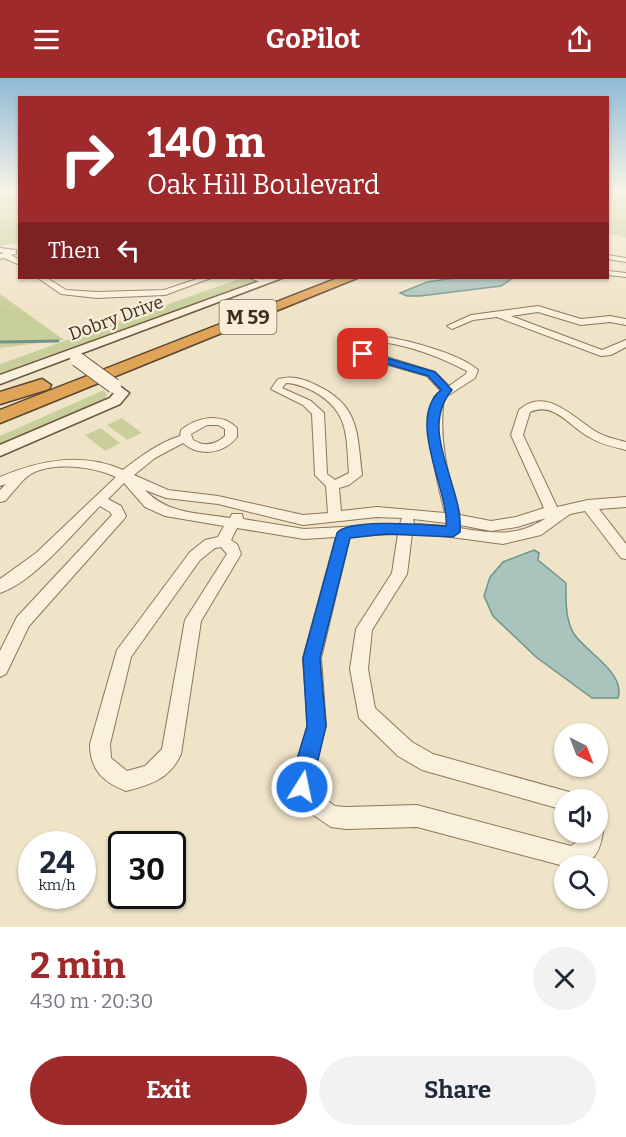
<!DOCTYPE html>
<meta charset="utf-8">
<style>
body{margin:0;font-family:Bitter,serif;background:#f2f2f3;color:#1f2937;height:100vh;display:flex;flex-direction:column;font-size:22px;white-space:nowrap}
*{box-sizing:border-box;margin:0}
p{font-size:20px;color:#747a83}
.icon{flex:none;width:33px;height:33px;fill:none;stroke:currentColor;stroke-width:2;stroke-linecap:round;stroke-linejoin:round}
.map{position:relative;height:849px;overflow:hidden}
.drawer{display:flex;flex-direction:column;background:#fff;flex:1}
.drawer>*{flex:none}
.banner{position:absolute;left:18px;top:18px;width:591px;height:183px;border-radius:0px;box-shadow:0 2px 4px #0004;background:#9e2a2b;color:#fff;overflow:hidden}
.needle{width:39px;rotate:138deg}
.buttons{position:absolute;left:554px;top:645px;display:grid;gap:12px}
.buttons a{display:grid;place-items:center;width:54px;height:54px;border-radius:50%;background:#fff;box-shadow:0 2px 4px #0004;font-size:30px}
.speed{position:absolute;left:18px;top:753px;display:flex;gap:12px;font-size:30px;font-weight:700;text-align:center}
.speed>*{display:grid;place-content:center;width:78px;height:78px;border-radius:50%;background:#fff;box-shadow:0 2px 4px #0004;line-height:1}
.speed small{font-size:15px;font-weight:400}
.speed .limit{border:3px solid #111;border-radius:9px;background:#fff;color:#111}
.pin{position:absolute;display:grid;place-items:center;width:51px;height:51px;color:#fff;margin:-26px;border-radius:12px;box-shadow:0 3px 9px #0006}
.me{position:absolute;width:66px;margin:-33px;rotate:10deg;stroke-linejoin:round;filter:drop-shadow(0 0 4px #0008)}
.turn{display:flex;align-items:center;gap:21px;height:126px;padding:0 30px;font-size:27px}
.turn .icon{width:78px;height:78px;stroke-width:2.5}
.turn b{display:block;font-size:42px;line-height:51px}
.then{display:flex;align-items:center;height:57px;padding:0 30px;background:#0003;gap:12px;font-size:22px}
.round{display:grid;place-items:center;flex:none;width:63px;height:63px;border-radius:32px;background:#f2f2f3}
.summary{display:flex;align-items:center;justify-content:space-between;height:102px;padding:0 30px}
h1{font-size:36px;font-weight:700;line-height:45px;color:#9e2a2b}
.button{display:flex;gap:12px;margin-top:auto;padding:12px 30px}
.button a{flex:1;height:69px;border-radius:36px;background:#9e2a2b;color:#fff;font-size:24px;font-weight:700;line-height:69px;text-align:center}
.button a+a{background:#f2f2f3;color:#1f2937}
header{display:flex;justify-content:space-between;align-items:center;height:78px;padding:0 30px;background:#9e2a2b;color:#fff;font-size:27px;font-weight:700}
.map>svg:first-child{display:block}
</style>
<header><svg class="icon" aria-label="menu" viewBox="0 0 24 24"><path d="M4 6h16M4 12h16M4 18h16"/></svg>GoPilot<svg class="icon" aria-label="share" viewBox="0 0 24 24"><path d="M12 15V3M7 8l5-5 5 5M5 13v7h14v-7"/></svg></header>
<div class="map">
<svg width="626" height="849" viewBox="0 0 626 849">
<rect width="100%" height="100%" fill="#f0e4c8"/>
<g fill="#c9cf9b">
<polygon points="0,114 20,114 19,164 0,168"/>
<polygon points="608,114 626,114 626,160 608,155"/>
<polygon points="242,200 250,200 254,203 237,212 0,299 0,286"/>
<polygon points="0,216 64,262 0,270"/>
<polygon points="104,312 107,317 104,322 0,367 0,358"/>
<polygon points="122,340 142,355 127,362 107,347"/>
<polygon points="101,350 120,365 105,373 85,357"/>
</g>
<g fill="#a9c4bc" stroke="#6f938a" stroke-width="1.5">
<polygon points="454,200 513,200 501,208 420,218 407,218 400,215 427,204"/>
<path d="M534 472 539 475 538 482 566 505C566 521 565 542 574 556 586 574 626 595 618 620H592L536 579 493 538 484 518 490 499 503 484Z"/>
</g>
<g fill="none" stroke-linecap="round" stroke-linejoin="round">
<polyline stroke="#6f938a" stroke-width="3" points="0,264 58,263"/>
<defs>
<g id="street">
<polygon points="0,170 16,172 16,176 11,177 20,182 20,187 4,180 0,181 0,176 4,175 0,174"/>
<polygon points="608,177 626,180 626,184 608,181"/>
<polygon points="608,193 626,195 626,199 608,197"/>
<polygon points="38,200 47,200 66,212 97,214 164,212 200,200 211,200 165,217 97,220 61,216"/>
<polygon points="250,200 260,200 269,204 265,206"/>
<polygon points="538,228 581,241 610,238 626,241 626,247 610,244 581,247 538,234 511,238 602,272 626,262 626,269 611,277 601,278 497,239 473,242 452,251 447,248 471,237"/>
<path d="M381 258C407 262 459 275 478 292L475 300 444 320C438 362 448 398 460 437L491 443 516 439 544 430 511 357 519 332C545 308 573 339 595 353 604 359 615 361 626 364V372C614 369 600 366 589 359 570 349 554 323 530 334L523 357 557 429 588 422 626 419V429L599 431 626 466V481L621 480 585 433 570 436 541 457 503 466 429 456H412L407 496 372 552 368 591 375 630 412 664 433 676 573 715 576 722H564V732L422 692 398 678 359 640 350 591 356 551 392 495 398 456 350 458 321 580 326 648 312 698V707L317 716 335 728 346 729 417 727 571 768 578 763 581 754H597V745L600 746 603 754C598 784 590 784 564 788L417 749 346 751 331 749 303 730 292 709V698L308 648 303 580 336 459 304 461 237 450 231 462 237 466 241 476 201 543 181 676C170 701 150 707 126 713 103 704 90 692 90 666L117 572 190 474 205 462 218 459 224 448 165 438 145 429 124 405 108 421 121 428 126 438 124 441 29 548 6 596 0 599V573L17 539 112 437 110 434 100 428C74 454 34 504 0 515V501L36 475 116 399C94 389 54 383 31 396 22 401 13 415 5 423L0 424V412L6 406 0 408V399C40 382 82 374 123 392 141 378 158 365 180 358L181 352C197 339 221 334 237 350V359C224 376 199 379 183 365L155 380 134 397 168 412 218 418 303 437 328 435 326 408 315 397 312 336 303 327 271 311 278 301C293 297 305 301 318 308 360 328 357 356 362 397L349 407 339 410 341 433 377 429 445 435C435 395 426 360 434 319L441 313 427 298 364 280 355 274V266L364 261ZM381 264C412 268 440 279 467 293L466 296 449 308 435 294 364 272 363 269 370 265ZM286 305C296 305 304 309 313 313 350 333 346 359 349 395L335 402 327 396 324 335 311 323 282 310ZM207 347H218L225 351V358C215 367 205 369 193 362L191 356ZM145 412 166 420 218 426 303 447 377 439 402 440 400 446 304 451 243 441 242 436H232L230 440C199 435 167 436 145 412ZM546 440C516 460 493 455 459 450L460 447 491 453 517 449ZM413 441 447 445 446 448 414 446ZM221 469 227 476 185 542 162 671 145 688 127 693 111 680 110 666 131 579 200 482 215 470Z"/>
</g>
<g id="secondary">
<polygon points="268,200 282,200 0,306 0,297"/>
<polygon points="114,304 129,315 120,326 0,378 0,367 110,320 114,315 107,308"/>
</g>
<g id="highway">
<polygon points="338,200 357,200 0,345 0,332"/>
<polygon points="42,301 51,307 49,311 0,326 0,314"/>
</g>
</defs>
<use href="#street" stroke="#8d765c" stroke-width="2"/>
<use href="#secondary" stroke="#6f573f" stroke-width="3"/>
<use href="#highway" stroke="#5b4430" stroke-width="3"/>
<use href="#street" fill="#faf1dc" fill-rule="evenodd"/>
<use href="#secondary" fill="#faf1dc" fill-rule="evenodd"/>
<use href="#highway" fill="#e0a458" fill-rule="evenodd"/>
<defs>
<polyline id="secondary-bridge" points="77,281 114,308"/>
</defs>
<use href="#secondary-bridge" stroke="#6f573f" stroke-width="16" stroke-linecap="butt"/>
<use href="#secondary-bridge" stroke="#faf1dc" stroke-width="14"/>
</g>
<linearGradient id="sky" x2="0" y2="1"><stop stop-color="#8fbad6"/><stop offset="0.49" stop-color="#f8f3e6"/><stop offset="1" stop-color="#f8f3e6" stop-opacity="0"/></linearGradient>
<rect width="626" height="233" fill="url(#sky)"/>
<path fill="#1a73e8" stroke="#114b97" stroke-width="1.5" d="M363 273 435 294 452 312C417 353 464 408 460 454L453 459 386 456 350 460 320 580 326 648 310 716 302 719 295 716 292 698 307 648 303 580 337 455C348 440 427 447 446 448 450 415 405 341 441 312L428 298 360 278V274Z"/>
<g text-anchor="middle" stroke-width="5" stroke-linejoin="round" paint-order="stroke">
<g font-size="18" fill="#3d2e20" stroke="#f7eed8">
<text transform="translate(116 240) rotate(-20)" y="6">Dobry Drive</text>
</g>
<rect fill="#f7eed8" stroke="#756857" stroke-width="1.5" x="219.5" y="222" width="57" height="34" rx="4.5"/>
<g font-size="20" font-weight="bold" fill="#3d2e20">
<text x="248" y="246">M 59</text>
</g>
</g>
</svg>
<div class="buttons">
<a><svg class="needle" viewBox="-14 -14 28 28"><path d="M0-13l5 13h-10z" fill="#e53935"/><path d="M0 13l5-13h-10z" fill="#747a83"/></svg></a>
<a><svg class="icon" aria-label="sound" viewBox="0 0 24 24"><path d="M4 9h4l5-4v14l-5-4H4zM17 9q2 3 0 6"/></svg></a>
<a><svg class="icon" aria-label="search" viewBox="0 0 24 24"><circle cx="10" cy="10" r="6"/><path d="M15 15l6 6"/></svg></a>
</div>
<div class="speed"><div>24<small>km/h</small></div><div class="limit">30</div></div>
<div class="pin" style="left:363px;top:276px;background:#d93025"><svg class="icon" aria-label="arrive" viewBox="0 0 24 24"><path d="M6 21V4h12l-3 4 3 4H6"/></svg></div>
<svg class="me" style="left:302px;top:709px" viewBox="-20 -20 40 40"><circle r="17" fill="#1a73e8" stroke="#fff" stroke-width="3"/><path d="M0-11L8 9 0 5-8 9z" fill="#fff"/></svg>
<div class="banner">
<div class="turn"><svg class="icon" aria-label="right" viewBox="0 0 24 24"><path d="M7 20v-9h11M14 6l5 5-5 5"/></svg><div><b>140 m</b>Oak Hill Boulevard</div></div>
<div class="then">Then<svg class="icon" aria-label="left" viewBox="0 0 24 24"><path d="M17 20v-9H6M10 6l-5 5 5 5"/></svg></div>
</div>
</div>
<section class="drawer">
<div class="summary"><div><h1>2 min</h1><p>430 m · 20:30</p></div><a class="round"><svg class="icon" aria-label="close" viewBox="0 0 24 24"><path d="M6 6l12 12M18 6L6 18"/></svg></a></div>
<div class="button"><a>Exit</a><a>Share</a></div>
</section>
